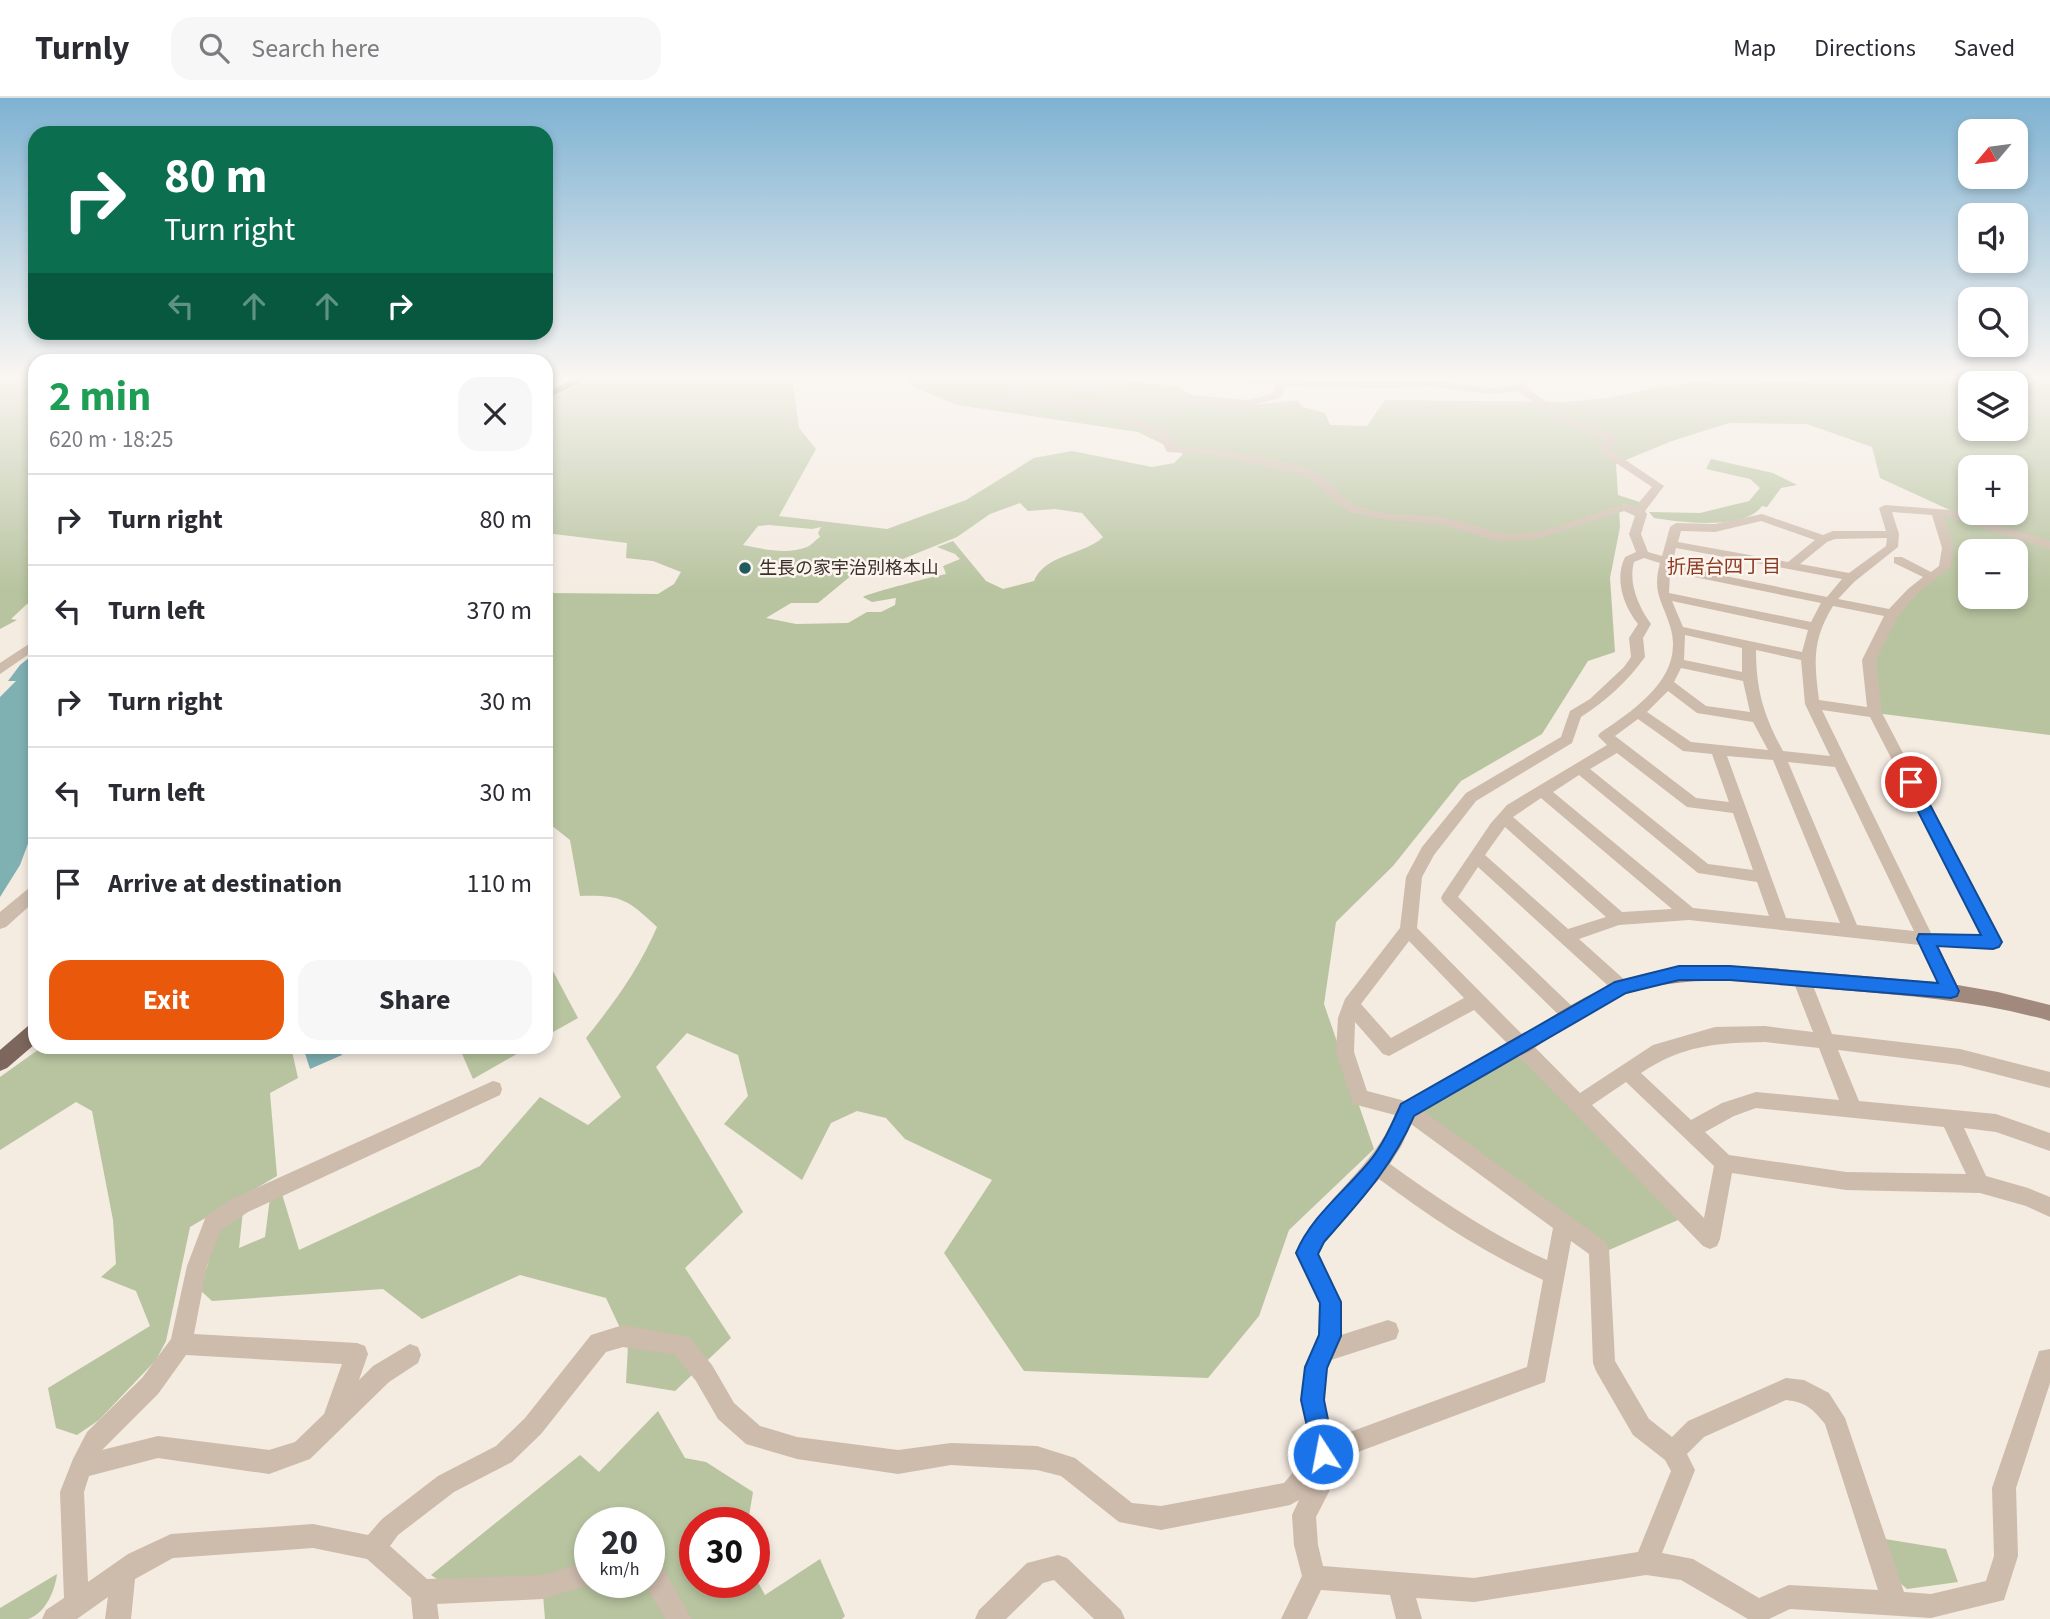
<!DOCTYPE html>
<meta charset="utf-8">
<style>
body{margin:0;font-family:"Source Sans 3","Noto Sans JP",sans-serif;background:#f7f7f7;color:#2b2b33;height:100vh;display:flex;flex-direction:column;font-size:26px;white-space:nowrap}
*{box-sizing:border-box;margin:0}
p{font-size:23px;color:#7c7c81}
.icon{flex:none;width:38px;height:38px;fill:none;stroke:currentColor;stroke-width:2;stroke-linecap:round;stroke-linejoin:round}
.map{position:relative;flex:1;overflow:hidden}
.panel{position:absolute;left:28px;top:256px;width:525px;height:700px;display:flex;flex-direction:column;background:#fff;border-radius:21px;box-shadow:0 4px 10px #0003}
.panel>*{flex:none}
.guide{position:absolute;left:28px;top:28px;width:525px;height:214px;border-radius:21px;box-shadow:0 4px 10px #0003;background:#0b6e4f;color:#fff;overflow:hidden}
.needle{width:46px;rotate:241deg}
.fabs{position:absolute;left:1958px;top:21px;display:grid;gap:14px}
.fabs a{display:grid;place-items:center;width:70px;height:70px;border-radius:14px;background:#fff;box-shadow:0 4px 10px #0003;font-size:35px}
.speed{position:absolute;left:574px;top:1409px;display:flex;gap:14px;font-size:35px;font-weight:700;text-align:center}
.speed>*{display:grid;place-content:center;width:91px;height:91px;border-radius:50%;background:#fff;box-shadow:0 4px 10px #0003;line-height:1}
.speed small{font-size:18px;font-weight:400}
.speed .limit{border:10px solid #d22;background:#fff;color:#111}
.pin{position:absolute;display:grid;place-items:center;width:60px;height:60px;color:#fff;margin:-30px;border:4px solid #fff;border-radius:50%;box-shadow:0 2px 7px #0007}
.me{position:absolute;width:77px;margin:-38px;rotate:349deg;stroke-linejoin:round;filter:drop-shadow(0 0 5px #0008)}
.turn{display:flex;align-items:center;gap:24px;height:147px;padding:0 21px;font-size:32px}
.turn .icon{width:91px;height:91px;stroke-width:2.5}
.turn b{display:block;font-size:49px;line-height:60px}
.lanes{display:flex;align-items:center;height:66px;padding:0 21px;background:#0003;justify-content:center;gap:35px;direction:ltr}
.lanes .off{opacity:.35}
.round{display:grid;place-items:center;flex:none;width:74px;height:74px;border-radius:21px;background:#f7f7f7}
.summary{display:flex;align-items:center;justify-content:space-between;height:119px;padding:0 21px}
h1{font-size:42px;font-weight:700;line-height:52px;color:#1e9e55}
.button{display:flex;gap:14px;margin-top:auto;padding:14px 21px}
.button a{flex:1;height:80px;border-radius:21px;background:#ea580c;color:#fff;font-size:28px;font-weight:700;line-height:80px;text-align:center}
.button a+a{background:#f7f7f7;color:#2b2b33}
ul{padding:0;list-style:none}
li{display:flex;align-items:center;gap:21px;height:91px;padding:0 21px;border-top:2px solid #e1e1e2}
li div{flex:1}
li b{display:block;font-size:26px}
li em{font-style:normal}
header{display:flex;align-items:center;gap:42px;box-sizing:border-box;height:98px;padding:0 35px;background:#fff;border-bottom:2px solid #e1e1e2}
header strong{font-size:33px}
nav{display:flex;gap:38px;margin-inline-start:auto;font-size:24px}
.search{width:490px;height:63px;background:#f7f7f7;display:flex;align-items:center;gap:18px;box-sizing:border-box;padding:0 24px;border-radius:21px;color:#7c7c81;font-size:26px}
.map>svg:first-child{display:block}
</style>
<header>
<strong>Turnly</strong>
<div class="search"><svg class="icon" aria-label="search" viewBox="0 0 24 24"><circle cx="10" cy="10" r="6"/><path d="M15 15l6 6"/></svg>Search here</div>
<nav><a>Map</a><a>Directions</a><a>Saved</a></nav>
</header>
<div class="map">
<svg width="2050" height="1521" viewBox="0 0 2050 1521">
<rect width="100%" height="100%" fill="#f4ebe1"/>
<g fill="#b8c4a0" fill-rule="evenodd">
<polygon points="0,277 35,277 35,506 27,506 11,521 17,522 0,531"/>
<path d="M601 277H823L793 286 799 330 816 351 779 418 887 431 966 402 1034 360 1072 353 1152 369 1174 365 1183 356 1138 334 957 307 913 289 903 277H1111L1136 284 1175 288 1206 304 1252 307 1297 302 1303 309 1325 315 1330 327 1367 328 1385 302 1564 304 1608 300 1658 289 1731 280 1796 285 1829 277H2050V637L1875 615 1869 562 1892 516 1945 469 1937 413 1954 414 1880 380 1872 349 1807 326 1729 325 1672 343 1616 366 1618 397 1643 405 1638 410 1624 406 1619 409 1620 429 1610 480 1615 554 1588 563 1542 636 1461 683 1393 768 1336 824 1324 906 1374 1051 1289 1132 1259 1218 1208 1280 1024 1273 944 1155 992 1082 905 1041 886 1020 857 1013 831 1025 802 1082 724 1026 748 998 738 957 687 935 656 969 743 1114 685 1170 731 1240 675 1293 626 1285 628 1247 606 1200 520 1177 422 1221 383 1191 212 1203 200 1192 219 1129 243 1113 239 1150 265 1139 270 1100 282 1096 299 1152 480 1068 540 999 588 1027 621 999 586 940C614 905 639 871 657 829 627 801 621 797 580 798L570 742 546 723V495L658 496 674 486 681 474 653 463 626 460 627 445 546 435V301ZM1970 285H2016V331H1970ZM1970 369H2016V415H1970ZM1020 405 1028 413 1055 411 1082 415 1103 439C1084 457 1045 456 1034 483L1003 491 986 483 953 443 937 449 955 456 960 461 943 468 946 476C935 478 866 496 863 499L872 504 896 500 895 507 881 514H867L848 525 796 526 766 520 791 505H818L852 477 878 471 957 439 990 416ZM769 427 812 431 821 429 818 435 820 439C815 442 812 447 807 449 787 457 763 451 743 447L758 428ZM1970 453H2016V499H1970Z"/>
<path d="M1711 361 1773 375 1797 387 1781 390 1767 409 1762 408C1744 433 1680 424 1654 420L1649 414 1700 415 1749 403 1760 390 1750 381 1706 371Z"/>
<polygon points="546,860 578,920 546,938"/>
<polygon points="42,949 291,949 298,980 270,995 277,1078 190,1129 166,1243 156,1262 99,1322 77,1337 56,1330 48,1290 150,1228 136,1193 101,1179 116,1166 113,1122 92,1013 76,1004 0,1052 0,979"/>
<polygon points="459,949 529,949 473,981"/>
<polygon points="1519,958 1685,1119 1609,1152 1416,1013"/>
<polygon points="658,1313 685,1360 706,1364 753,1394 748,1424 695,1424 695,1484 754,1484 754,1477 765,1497 820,1461 845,1518 842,1521 685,1521 649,1461 649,1424 590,1424 590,1469 544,1480 443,1485 431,1477 580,1357 599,1374"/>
<polygon points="1879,1440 1946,1451 1958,1484 1907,1491 1891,1477"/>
<path d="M57 1476C55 1492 46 1515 28 1521 21 1521 8 1521 0 1521V1510Z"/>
<polygon points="590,1484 649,1484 673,1521 545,1521 543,1497"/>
</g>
<g fill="#7fb0b2">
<polygon points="35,555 35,727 20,767 0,799 0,599 16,583 8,583 20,567"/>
<polygon points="303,949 339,949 342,957 310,971"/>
</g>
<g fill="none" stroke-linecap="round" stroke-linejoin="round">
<g fill="#cdbbac" fill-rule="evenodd">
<path d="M1212 277H1233L1256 281 1388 284 1432 282 1489 290 1513 288 1533 277H1545L1525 289 1565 317 1615 338 1616 345 1609 351 1664 388 1645 413 1647 416 1641 436 1648 454 1662 458 1670 429 1676 425 1715 426 1762 416 1823 437 1833 433H1886L1879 410 1885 407 1950 412 2050 443V451L1944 418 1954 450 1951 469 1916 497 1898 518 1876 562 1882 615 2002 844 2000 849 1994 851 1938 848 1960 893 1957 898 1951 900 1945 898 1920 847 1689 822 1619 827 1579 841 1627 884 1630 889 1627 894 1621 896 1615 894 1478 769 1458 799 1577 913 1580 918 1577 923 1571 925 1565 923 1443 804 1441 800 1443 796 1491 725 1507 707 1607 647 1598 638 1600 635C1635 611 1686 578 1670 528 1662 502 1652 495 1660 465L1644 460 1634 464C1628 486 1639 509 1651 526L1643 540 1645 559C1628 583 1606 603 1581 619L1572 645 1476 703 1434 757 1422 779 1417 830 1580 995 1653 947 1715 929 1765 928 1813 934 1792 880 1795 875 1801 873 1807 875 1810 880 1832 936 1960 951 2050 974V990L1960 967 1838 952 1859 1003 1996 1016 2050 1035V1053L1996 1034 1964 1030 1986 1078 2028 1090 2050 1099V1119L2026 1108 1980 1095 1846 1092 1732 1075 1720 1141 1717 1148 1710 1151 1703 1148 1519 958 1423 1013 1606 1144 1609 1151 1615 1263 1649 1321 1672 1339 1688 1323 1786 1280 1804 1282 1829 1295 1845 1320 1904 1494 1931 1496 1986 1483 1994 1458 1992 1390 2039 1253 2050 1251V1285L2016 1390 2018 1458 2004 1502 1931 1520 1790 1511 1769 1521H1748L1681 1482 1646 1477 1474 1504 1416 1500 1422 1521H1396L1390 1497 1321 1492 1307 1521H1281L1302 1478 1294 1447 1292 1417 1299 1402 1290 1407 1161 1432 1119 1424 1061 1378 1037 1372 951 1367 898 1376 797 1361 746 1346 718 1321 696 1283 675 1257 623 1249 606 1254 541 1336 512 1364 454 1394 398 1437 390 1448 427 1481 543 1477 590 1463V1484H598L543 1501 437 1506 439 1521H413L411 1500 367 1461 313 1450 173 1460 135 1481 131 1521H105L108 1499 77 1521H42L46 1512 64 1500 60 1394 73 1361 87 1334 142 1280 171 1241 187 1168 206 1118 234 1100 493 983 500 985 502 991 500 997 248 1114 221 1132 207 1168 194 1236 357 1245 365 1248 368 1256 359 1282 373 1268 410 1246 418 1249 421 1257 418 1265 389 1284 310 1361 269 1376 158 1360 89 1378 84 1394 88 1484 128 1456 171 1436 313 1426 368 1437 382 1421 438 1378 496 1348 525 1320 591 1237 623 1227 689 1239 712 1267 734 1305 760 1328 797 1339 898 1352 951 1345 1037 1348 1075 1360 1132 1405 1161 1408 1284 1385 1311 1353 1301 1302 1305 1269 1319 1237V1205L1297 1155C1319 1102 1373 1071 1395 1017L1353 1006 1336 954 1338 920 1345 901 1400 830 1406 779 1422 749 1466 695 1561 639 1570 613 1590 601 1624 569 1631 559 1629 540 1638 526C1624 509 1614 481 1625 459L1636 454 1629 436 1635 418 1624 413 1534 442 1496 443 1440 426 1386 422 1350 414 1332 401 1314 382 1297 375 1208 356 1167 354 1160 340 1103 313 1015 298 1004 290 1012 284 1025 283 1248 302 1272 296 1275 291 1274 287H1256ZM1284 288 1388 290 1432 288 1489 296 1518 293 1557 321 1606 342 1597 351 1598 353 1652 389 1635 409 1625 406C1595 414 1565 429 1534 434 1498 441 1473 424 1440 419 1414 416 1387 418 1361 410 1343 405 1335 386 1320 377 1292 360 1208 350 1175 349L1168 336 1110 308 1016 290 1025 289 1248 308 1280 300 1285 291ZM1892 414 1932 417 1942 450 1939 468 1931 474 1902 459H1894V465L1923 479 1908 491 1889 511 1838 501 1854 484 1898 449 1899 436ZM1761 423 1815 442 1788 464 1678 444 1681 433 1715 434ZM1887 440 1886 448 1849 475 1800 466 1827 444 1835 441ZM1676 450 1842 481 1827 499 1672 467ZM1670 474 1821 505 1811 524 1669 495ZM1672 503 1808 532 1802 554 1683 529ZM1833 508 1884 518 1862 562 1867 609 1819 602C1814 564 1812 542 1833 508ZM1685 537 1742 550V574L1684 562ZM1756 552 1801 562 1805 606 1830 658 1783 653C1764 618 1756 593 1756 552ZM1681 570 1743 583 1750 614 1706 608 1674 584ZM1668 593 1697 615 1753 624 1768 652 1691 644 1647 614ZM1822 612 1870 619 1982 837 1931 835ZM1638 621 1683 653 1712 656 1729 704 1696 700 1615 638ZM1617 655 1687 709 1733 715 1753 772 1708 766 1590 671ZM1727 658 1773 662 1840 825 1786 820ZM1788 664 1835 669 1914 833 1857 827ZM1579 677 1698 775 1757 784 1769 818 1693 810 1553 694ZM1541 700 1672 811 1622 814 1513 719ZM1505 729 1606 819 1568 831 1485 757ZM1409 843 1464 900 1391 940 1361 906ZM1474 912 1508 946 1405 1003 1367 993 1354 954 1355 924 1383 956 1389 958ZM1765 944 1819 950 1839 1002 1756 994 1722 1005 1691 1022 1641 975C1683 947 1716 945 1765 944ZM1626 984 1714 1068 1704 1120 1592 1007ZM1756 1010 1944 1029 1966 1076 1846 1074 1729 1057 1705 1034 1734 1018ZM1411 1026 1553 1130 1547 1162C1490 1136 1440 1102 1390 1066L1402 1047ZM1379 1081C1433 1121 1481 1153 1543 1182L1527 1269 1331 1341C1326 1315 1319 1288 1331 1262L1396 1241 1399 1233 1396 1225 1388 1222 1341 1237V1204L1318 1155 1324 1144ZM1571 1143 1589 1156 1593 1265 1596 1273 1633 1337 1665 1362 1671 1373 1638 1454 1474 1480 1323 1468 1318 1447 1316 1419 1332 1388 1334 1363 1545 1284ZM186 1257 342 1266 324 1316 295 1344 269 1352 158 1338 102 1352 158 1296ZM1786 1302C1806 1304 1813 1311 1825 1326L1878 1492 1789 1487 1759 1500 1693 1461 1662 1455 1695 1372 1687 1356 1704 1339Z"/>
<polygon points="35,542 35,552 0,576 0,565"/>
<polygon points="35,788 35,803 6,829 0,831 0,814 29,790"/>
<polygon points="1058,1457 1067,1460 1121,1512 1125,1521 1094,1521 1054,1482 1043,1485 1006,1521 975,1521 979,1512 1027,1465"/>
<polygon points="649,1458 658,1461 692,1521 665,1521 644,1484 649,1484"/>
</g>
<path fill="#a18a7d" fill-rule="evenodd" d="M1703 867 1758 869 1946 885 1998 894 2050 907V923C1981 903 1911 898 1840 892 1770 886 1697 873 1629 895 1593 907 1560 934 1528 954L1521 957 1514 954 1511 948 1514 942C1585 899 1617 873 1703 867Z"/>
<g fill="#7d675c" fill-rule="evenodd">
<polygon points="583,277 597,277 546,301 546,294"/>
<polygon points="35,926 35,946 7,970 0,973 0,952 28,928"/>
</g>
</g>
<linearGradient id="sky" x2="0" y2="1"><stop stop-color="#7eb2d2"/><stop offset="0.57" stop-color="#faf6f2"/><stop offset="1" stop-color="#faf6f2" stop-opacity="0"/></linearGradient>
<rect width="2050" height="490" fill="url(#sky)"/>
<path fill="#1a73e8" stroke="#114b97" stroke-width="2" d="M1911 678 1918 684 2002 844 1999 849 1993 851 1937 848 1959 893 1957 898 1951 900 1730 882H1679L1626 895 1414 1018C1392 1069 1360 1103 1324 1144L1318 1156 1341 1204V1238L1327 1270 1324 1302 1335 1356 1331 1364 1323 1367 1315 1364 1301 1302 1305 1269 1319 1237 1320 1205 1296 1155C1311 1119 1344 1094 1369 1064 1383 1047 1392 1026 1401 1006L1615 884 1679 868H1730L1938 885 1917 841 1919 836 1981 837 1903 684Z"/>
<circle fill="#1f5a5e" stroke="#fbf5ee" stroke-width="2.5" cx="745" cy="470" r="7"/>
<g text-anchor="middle" stroke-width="5" stroke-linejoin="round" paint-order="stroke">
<g font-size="18" fill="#3b302b" stroke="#fbf5ee" text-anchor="start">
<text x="759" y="476">生長の家宇治別格本山</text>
</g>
<g font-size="19" fill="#8c3b22" stroke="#fbf5ee">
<text x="1724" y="475">折居台四丁目</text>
</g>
</g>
</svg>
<div class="fabs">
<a><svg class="needle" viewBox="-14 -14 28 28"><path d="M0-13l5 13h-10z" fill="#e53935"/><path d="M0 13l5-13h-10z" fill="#7c7c81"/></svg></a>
<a><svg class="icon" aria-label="sound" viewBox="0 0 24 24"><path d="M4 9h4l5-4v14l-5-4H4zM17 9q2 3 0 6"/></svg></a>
<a><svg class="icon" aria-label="search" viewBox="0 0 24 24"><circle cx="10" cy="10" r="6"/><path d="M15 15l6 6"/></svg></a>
<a><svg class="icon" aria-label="layers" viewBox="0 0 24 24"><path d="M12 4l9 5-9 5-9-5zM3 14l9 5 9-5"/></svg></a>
<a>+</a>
<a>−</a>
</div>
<div class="speed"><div>20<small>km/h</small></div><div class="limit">30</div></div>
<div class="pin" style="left:1911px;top:684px;background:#d93025"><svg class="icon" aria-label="arrive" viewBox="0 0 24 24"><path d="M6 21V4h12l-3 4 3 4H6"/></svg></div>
<svg class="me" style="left:1323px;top:1356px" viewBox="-20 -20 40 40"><circle r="17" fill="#1a73e8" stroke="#fff" stroke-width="3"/><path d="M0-11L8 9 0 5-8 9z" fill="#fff"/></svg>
<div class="guide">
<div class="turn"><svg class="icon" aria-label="right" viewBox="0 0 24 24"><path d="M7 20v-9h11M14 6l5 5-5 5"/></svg><div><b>80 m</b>Turn right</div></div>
<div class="lanes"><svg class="icon off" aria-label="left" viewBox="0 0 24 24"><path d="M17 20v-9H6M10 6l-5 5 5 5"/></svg><svg class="icon off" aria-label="ahead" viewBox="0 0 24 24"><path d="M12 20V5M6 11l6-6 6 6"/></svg><svg class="icon off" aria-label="ahead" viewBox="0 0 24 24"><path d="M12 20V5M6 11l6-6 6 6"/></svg><svg class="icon" aria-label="right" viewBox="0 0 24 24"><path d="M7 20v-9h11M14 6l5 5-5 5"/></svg></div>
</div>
<section class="panel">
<div class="summary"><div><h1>2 min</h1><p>620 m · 18:25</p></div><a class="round"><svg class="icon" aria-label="close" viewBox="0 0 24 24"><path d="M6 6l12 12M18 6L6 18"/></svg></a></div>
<ul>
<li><svg class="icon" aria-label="right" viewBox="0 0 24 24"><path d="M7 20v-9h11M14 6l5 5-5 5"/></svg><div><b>Turn right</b></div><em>80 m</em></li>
<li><svg class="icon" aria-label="left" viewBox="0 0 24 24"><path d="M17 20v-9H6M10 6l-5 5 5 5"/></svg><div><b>Turn left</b></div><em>370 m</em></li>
<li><svg class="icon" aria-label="right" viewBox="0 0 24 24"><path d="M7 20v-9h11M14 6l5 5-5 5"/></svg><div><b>Turn right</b></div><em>30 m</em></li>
<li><svg class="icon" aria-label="left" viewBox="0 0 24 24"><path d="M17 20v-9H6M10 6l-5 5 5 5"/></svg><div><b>Turn left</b></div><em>30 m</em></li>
<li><svg class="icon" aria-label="arrive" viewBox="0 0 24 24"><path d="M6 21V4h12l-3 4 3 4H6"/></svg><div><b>Arrive at destination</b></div><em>110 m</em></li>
</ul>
<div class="button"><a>Exit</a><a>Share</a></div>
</section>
</div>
